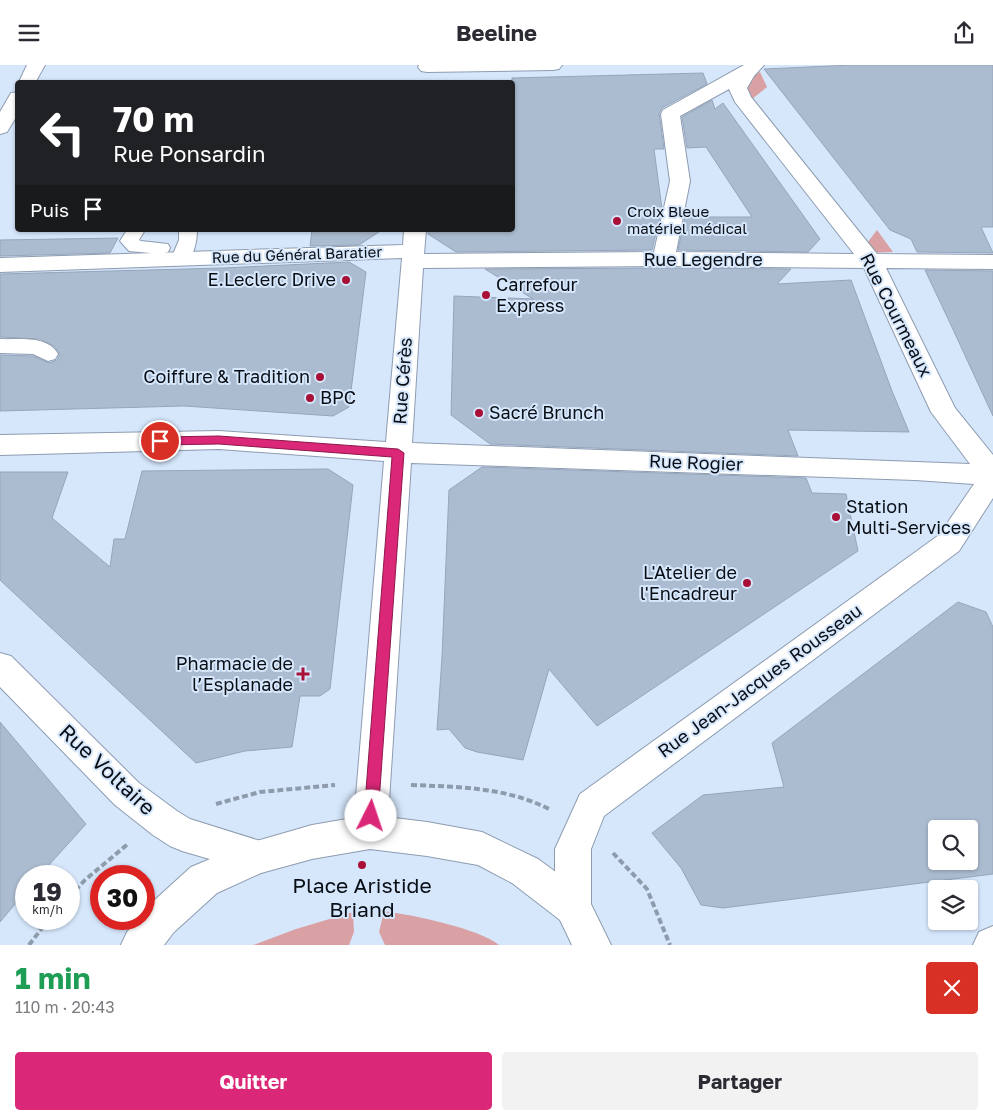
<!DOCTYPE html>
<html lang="fr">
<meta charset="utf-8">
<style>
body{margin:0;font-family:"Golos Text",sans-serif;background:#f2f2f3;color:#2b2b33;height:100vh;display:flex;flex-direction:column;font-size:19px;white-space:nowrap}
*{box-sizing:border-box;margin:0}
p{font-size:16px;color:#7c7c81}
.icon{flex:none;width:28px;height:28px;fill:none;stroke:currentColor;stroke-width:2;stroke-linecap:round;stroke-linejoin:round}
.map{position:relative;height:880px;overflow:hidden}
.drawer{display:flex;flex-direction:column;background:#fff;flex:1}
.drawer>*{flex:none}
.guide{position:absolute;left:15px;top:15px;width:500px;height:152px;border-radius:5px;box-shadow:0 1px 4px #0004;background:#202124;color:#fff;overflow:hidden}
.tools{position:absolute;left:928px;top:755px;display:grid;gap:10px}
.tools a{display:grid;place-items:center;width:50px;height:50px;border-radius:5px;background:#fff;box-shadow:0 1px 4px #0004;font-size:25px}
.speed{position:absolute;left:15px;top:800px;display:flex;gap:10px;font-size:25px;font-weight:700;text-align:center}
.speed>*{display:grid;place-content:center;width:65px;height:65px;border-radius:50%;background:#fff;box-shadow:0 1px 4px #0004;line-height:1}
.speed small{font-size:12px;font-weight:400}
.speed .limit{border:8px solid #d22;background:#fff;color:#111}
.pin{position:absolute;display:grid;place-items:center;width:42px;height:42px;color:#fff;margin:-21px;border:2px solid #fff;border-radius:50%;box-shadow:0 1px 5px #0007}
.me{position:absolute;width:55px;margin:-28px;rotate:4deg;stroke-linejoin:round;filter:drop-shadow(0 0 4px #0008)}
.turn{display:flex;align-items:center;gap:18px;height:105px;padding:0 15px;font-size:22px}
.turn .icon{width:65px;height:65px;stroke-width:2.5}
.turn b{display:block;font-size:35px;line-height:42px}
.then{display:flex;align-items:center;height:48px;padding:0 15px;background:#0003;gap:10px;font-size:19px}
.round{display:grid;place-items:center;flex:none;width:52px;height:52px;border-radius:5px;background:#f2f2f3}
.headline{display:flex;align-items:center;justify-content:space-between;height:85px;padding:0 15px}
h1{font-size:30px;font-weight:700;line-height:38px;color:#1e9e55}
.cta{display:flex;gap:10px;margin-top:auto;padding:10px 15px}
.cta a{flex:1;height:58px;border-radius:5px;background:#db2777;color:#fff;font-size:20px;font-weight:700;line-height:58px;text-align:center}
.cta a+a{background:#f2f2f3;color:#2b2b33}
header{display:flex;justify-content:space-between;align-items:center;height:65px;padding:0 15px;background:#fff;font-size:22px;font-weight:700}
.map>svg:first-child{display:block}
</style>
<header><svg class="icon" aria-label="menu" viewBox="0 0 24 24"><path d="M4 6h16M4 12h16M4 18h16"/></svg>Beeline<svg class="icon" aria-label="share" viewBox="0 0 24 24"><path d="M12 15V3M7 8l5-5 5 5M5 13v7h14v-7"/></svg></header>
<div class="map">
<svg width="993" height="880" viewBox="0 0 993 880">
<rect width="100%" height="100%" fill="#d6e7fc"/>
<g fill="#d9a1a4">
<polygon points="760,7 767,22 752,34 746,20 751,11"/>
<polygon points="877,165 893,187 869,188 864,182"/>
<path d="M384 846C412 850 478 863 499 880H385L379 867Z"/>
<polygon points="353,847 354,867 349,880 253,880 296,864"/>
</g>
<g fill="#acbcd0" stroke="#96a5b9" fill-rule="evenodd">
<polygon points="852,0 993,0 993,162 981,162 993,188 917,187 911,174 890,165 764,4"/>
<polygon points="703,8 707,19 662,43 659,48 664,84 654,84 662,144 652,185 456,187 428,169 428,165 512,165 512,13"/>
<polygon points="712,35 715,44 723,38 820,174 808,187 678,185 685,152 752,152 706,82 687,83 682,52"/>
<polygon points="312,165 382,165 359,180 310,181"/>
<polygon points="118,173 110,188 0,191 0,175"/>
<polygon points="349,197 366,207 349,342 333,351 184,341 0,346 0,290 33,291 49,298 57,295 60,289 54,281 40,274 0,272 0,209 223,203"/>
<polygon points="664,203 791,204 777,219 851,215 892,326 909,367 788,365 798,391 490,379 451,350 454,231 533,234 485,204"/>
<polygon points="925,205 993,206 993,351 950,258"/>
<polygon points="482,402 806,413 812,428 846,429 858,486 597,661 549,604 523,695 477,687 465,683 449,664 437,665 442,592 449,425"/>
<polygon points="328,404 353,420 330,624 320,631 300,631 292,682 245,686 196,698 0,515 0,407 68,407 52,453 110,502 114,474 125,474 142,406"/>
<path d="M958 537 986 547 993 562V809L723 843 701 840 681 803 652 768 703 730 784 722 772 678ZM936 764H969V796H936Z"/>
<polygon points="0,657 86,759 39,811 26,811 26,826 0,857"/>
</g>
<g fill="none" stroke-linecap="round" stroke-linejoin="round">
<defs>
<g id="lane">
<polygon points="127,165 145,165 139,175 141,176 168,179 170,183 168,187 161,189 129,186 120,176"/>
<path d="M179 165H197C197 177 194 188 188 198L181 200 174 198 171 194 179 175Z"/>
<path d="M0 274C20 275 47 270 58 289L55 294 48 296 33 289 0 288Z"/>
</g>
<g id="street">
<polygon points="27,0 45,0 35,18 18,19"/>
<polygon points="419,0 562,0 559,4 553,5 427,7 421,6 418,2"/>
<path d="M744 0H764L754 11 747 23 751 32 877 189 993 190V204L886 203 955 343 993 390V433L959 486 604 751 591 784V842L586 855 573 860 560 855 555 842V784L580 729 939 470 974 419 915 415 411 398 387 767 382 779 370 784 358 779 353 767 384 396 219 384 0 390V370L219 366 386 377 402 193 0 207V193L403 180 404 165H426L424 189 654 187 670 116 661 49 663 45ZM729 24 735 37 854 189 676 187 690 116 680 51ZM664 201 864 203 931 347 970 399 412 378 423 203Z"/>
<polygon points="18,27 18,49 7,67 0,69 0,47 11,28"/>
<polygon points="0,588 11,591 139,718 177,746 190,754 270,779 276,791 270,803 258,808 182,786 170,781 153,770 115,740 0,622"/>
</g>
<g id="secondary">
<polygon points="370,750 427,757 482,767 538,794 586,829 611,880 572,880 560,855 512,818 478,800 427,791 370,784 312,794 261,808 217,828 174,867 164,880 121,880 127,867 138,854 144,854 144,846 148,841 191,802 246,779 312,760"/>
<polygon points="993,861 993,880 973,880 979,867"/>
</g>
</defs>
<use href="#lane" stroke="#8d9cb0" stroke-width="2"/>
<use href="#street" stroke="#8d9cb0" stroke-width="2"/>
<use href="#secondary" stroke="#8d9cb0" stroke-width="2"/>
<g stroke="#8e9bab" stroke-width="4" stroke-dasharray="6 3" stroke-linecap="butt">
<path d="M411 720C459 722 505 722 549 744"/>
<polyline points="216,739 260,727 335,720"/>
<polyline points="613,788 647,824 670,880"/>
<polyline points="69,832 85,815 129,778"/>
<polyline points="29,880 49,854"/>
</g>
<use href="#lane" fill="#fff" fill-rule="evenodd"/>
<use href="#street" fill="#fff" fill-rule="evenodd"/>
<use href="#secondary" fill="#fff" fill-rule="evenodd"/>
</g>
<polygon fill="#db2777" stroke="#8e194d" points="219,371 398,384 404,388 378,751 376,755 371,757 366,755 364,751 392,392 219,379 160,380 154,376 160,372"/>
<g fill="#a81037" stroke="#d6e7fc" stroke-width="2">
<circle cx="617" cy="156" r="5"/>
<circle cx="346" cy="215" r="5"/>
<circle cx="486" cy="230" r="5"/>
<circle cx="320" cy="312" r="5"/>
<circle cx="310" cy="333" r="5"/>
<circle cx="479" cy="348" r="5"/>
<circle cx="836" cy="452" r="5"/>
<circle cx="747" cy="518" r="5"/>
<path d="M300.5 601.5h5v5h5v5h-5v5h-5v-5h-5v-5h5z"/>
<circle cx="362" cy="800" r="5"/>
</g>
<g text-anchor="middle" stroke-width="4" stroke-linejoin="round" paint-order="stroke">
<g font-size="15" fill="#090e15" stroke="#d6e7fc" text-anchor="start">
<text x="627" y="152">Croix Bleue<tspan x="627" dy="17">matériel médical</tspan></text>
</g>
<g font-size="15" fill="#090e15" stroke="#d6e7fc">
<text transform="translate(297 190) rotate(-2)" y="5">Rue du Général Baratier</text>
</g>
<g font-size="18" fill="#090e15" stroke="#d6e7fc">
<text x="703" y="201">Rue Legendre</text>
<text transform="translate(896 250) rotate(63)" y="6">Rue Courmeaux</text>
<text transform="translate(403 316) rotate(-86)" y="6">Rue Cérès</text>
<text transform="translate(696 398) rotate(2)" y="6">Rue Rogier</text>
<text transform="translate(760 616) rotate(-36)" y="6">Rue Jean-Jacques Rousseau</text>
</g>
<g font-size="18" fill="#090e15" stroke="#d6e7fc" text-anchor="end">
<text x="336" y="221">E.Leclerc Drive</text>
<text x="496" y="226" text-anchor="start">Carrefour<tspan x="496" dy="21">Express</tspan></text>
<text x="310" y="318">Coiffure &amp; Tradition</text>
<text x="320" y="339" text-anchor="start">BPC</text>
<text x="489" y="354" text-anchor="start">Sacré Brunch</text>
<text x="846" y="448" text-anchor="start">Station<tspan x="846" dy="21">Multi-Services</tspan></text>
<text x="737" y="514">L'Atelier de<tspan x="737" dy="21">l'Encadreur</tspan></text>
<text x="293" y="605">Pharmacie de<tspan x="293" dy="21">l’Esplanade</tspan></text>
</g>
<g font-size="21" fill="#090e15" stroke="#d6e7fc">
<text transform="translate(107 705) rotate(43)" y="7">Rue Voltaire</text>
</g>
<g font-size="21" fill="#090e15" stroke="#d6e7fc">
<text x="362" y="828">Place Aristide<tspan x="362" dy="24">Briand</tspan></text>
</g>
</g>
</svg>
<div class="tools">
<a><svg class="icon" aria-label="search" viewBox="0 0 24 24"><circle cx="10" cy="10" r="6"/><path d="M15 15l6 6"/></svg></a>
<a><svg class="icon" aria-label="layers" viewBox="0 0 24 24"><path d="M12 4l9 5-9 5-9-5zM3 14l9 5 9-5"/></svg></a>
</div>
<div class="speed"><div>19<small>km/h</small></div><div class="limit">30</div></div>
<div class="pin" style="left:160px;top:376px;background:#d93025"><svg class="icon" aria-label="arrive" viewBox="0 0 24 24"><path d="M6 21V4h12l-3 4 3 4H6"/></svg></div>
<svg class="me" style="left:371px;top:751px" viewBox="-20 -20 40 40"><circle r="19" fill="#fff"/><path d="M0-13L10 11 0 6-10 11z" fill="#db2777"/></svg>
<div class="guide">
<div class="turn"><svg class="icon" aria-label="left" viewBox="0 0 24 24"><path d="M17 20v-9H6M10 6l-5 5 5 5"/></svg><div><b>70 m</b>Rue Ponsardin</div></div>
<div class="then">Puis<svg class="icon" aria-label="arrive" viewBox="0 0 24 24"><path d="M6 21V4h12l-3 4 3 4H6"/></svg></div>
</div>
</div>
<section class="drawer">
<div class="headline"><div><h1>1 min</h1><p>110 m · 20:43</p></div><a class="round" style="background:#d93025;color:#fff"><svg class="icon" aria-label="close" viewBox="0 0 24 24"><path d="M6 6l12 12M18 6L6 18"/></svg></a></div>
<div class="cta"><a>Quitter</a><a>Partager</a></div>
</section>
